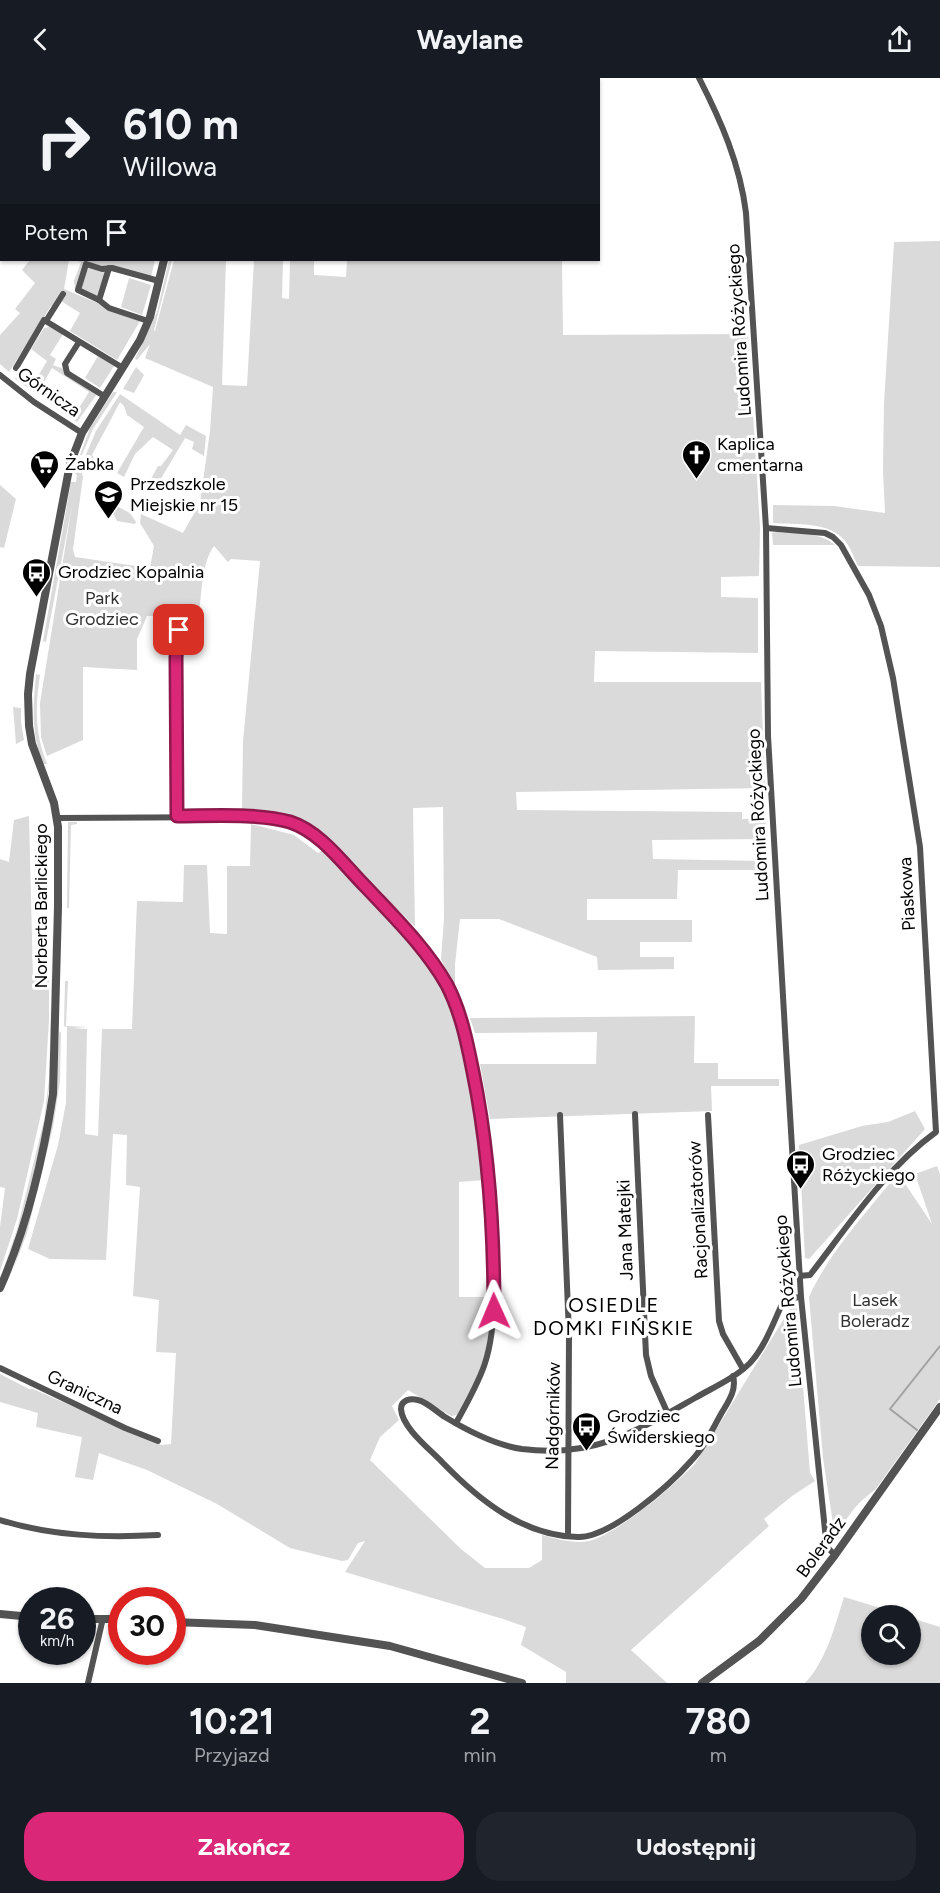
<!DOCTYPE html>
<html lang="pl">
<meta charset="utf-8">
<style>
body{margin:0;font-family:Figtree,sans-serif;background:#20242c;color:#f1f3f6;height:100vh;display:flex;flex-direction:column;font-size:22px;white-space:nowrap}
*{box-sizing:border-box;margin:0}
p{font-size:20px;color:#9ea1a6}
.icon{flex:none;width:33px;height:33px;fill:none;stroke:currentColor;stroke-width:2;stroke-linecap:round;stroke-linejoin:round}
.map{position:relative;height:1605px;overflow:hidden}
.side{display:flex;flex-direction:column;background:#171b24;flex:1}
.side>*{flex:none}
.hud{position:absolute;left:0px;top:0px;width:600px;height:183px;box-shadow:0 2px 4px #0004;background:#171b24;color:#f1f3f6;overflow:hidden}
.controls{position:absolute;left:861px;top:1527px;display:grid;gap:12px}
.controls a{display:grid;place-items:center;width:60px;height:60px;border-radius:50%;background:#171b24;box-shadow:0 2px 4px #0004;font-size:30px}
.speed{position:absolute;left:18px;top:1509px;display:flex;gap:12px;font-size:30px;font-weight:700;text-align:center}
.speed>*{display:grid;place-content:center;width:78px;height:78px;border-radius:50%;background:#171b24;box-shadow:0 2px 4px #0004;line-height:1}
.speed small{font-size:15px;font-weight:400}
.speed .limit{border:9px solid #d22;background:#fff;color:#111}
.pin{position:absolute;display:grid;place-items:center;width:51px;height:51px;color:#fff;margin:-26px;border-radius:12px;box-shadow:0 3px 9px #0006}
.me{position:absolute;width:66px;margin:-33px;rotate:359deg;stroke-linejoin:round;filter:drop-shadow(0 0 4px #0008)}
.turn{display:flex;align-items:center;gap:21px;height:126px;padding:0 24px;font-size:27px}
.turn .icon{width:78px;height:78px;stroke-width:2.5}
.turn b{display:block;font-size:42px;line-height:51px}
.then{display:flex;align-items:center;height:57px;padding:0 24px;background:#0003;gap:12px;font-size:22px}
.eta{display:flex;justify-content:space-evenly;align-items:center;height:102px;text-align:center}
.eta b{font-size:36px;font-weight:700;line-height:42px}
.cta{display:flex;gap:12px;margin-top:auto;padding:12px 24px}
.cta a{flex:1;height:69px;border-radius:24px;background:#db2777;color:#fff;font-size:24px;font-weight:700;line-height:69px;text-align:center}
.cta a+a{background:#20242c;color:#f1f3f6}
header{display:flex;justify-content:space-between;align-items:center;height:78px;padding:0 24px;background:#171b24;font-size:27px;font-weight:700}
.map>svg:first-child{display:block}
</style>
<header><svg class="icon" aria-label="back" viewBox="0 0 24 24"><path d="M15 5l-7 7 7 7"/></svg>Waylane<svg class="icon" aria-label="share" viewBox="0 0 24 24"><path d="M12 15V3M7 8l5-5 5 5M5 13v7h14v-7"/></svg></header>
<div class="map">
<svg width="940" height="1605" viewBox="0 0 940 1605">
<rect width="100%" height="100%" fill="#fff"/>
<g fill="#dadada">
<path d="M940 163V489L858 488C854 480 851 470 845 463 829 443 796 447 773 445V427L834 428 885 435 883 393 884 325 894 164Z"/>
<polygon points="30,182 69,182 64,211 140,243 117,282 70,253 80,235 61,223 56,230 51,228 9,294 0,286 0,257 20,235 15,231 35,205 22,192"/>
<polygon points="75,182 155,182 151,199 85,184 76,212 75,211 74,203 81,184"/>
<path d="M169 182H172L154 252 155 253 174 182H226L222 307 247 308 254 182H283L282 220 289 221 290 182H314V197L346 199 347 182H562L563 257 748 256 760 449 759 498 721 499V519L758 520V575L595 573 594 604H761L765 710 516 714 517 732 742 734V741L766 740V761L652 762 653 781 769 783V792H678L677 821H587V842H692V864H640V879H674V891L598 892 597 879 499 841H460L455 886V911L441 881 444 841 443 729 413 730 415 849 324 757 305 745 273 735 242 732 243 663 260 483 231 481 228 484 214 468C200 488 203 515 198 539L147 538 137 561V592L83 589V662L47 678 41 659 40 625 72 427 46 564 43 563 71 404H76L77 397 73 394 75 385 79 384 83 399 73 471 75 479 150 490 154 468 140 445 141 436 183 455 200 425 210 353 213 309 145 280 150 266 137 282 135 281 157 234Z"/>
<polygon points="87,188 106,192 96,219 80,211"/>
<polygon points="129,200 151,207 142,237 121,229"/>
<polygon points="49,249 63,256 50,277 56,281 53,287 64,291 97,316 77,344 62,334 65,333 74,338 89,314 52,290 37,316 15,301 19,294 35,303 47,283 31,271 44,250"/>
<polygon points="98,278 114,288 100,310 85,300"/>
<polygon points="136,289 144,297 134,315 123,311"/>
<polygon points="113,314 117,314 93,351 82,377 80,377 90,350"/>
<polygon points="120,316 180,357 186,347 206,358 204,378 192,371 194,364 185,360 153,414 146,410 158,388 161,388 173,372 153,359 135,376 124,399 117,395 144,349 127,337 124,328 120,324 92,377 94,380 89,381 85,379 96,353"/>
<polygon points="0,407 16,421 4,470 0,469"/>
<polygon points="111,425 130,435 136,444 135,446 117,443 110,430"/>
<path d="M776 454C794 455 821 454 835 467H773L772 455Z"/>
<path d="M36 596 40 597C35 630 35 655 47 686H43C31 653 33 630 36 596Z"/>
<polygon points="13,629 21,630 21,644 24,662 16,666"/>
<polygon points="29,738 33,900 48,900 49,903 49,942 44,1023 17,1141 0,1193 0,1149 5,1110 0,1109 0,781 9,784 14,742"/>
<polygon points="68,744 77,744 77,746 71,747 69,830 67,830"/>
<path d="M251 746 294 757 318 775 324 771 422 877C467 941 481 1024 485 1102L459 1104V1219H491C490 1270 483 1293 457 1337L451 1338 408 1312 392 1328 399 1342 380 1359 370 1382 461 1471 485 1490H529L542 1482V1457C557 1461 574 1466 589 1463 619 1455 673 1408 695 1386L796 1221 810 1395 815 1403 792 1418 764 1441 769 1448 631 1572 667 1605H566V1594L521 1567 526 1549 503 1541 345 1494 365 1463 358 1465 348 1482 342 1483 290 1470 217 1426 147 1392 99 1375 93 1402 75 1399 82 1359 36 1349 38 1335 0 1324V1296L29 1311H33L161 1367 171 1366 176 1275 156 1274 159 1222 133 1218 140 1109 126 1107 127 1057 113 1056 106 1182 50 1181 28 1171 58 1067 66 1025 67 949 64 948 65 903H68L66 948 88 949 72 950 87 951 85 1056 98 1058 102 951H132L137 823 183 824 184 787H207L210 855 227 856V788H250Z"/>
<path d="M54 811 50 1002C43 1070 24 1139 0 1202L18 1148 44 1042 49 1001Z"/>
<polygon points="695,938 694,985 718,985 718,1001 779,1001 779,1008 711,1008 712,1033 490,1041 480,986 596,986 597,954 475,955 470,940"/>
<polygon points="61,953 60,1003 53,1049 27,1155 12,1195 21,1167 55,1019 59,955"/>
<polygon points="915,1033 925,1051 809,1181 805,1180 799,1067 862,1048 888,1044"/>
<path d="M937 1088 940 1096V1321L875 1412C859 1423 849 1435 840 1453L834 1452 823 1380 809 1219C830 1173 867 1134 898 1095L932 1146 915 1096Z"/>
<path d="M844 1519 904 1537 872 1538V1576H910L911 1540 940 1549V1605H805C826 1583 835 1548 844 1519Z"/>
</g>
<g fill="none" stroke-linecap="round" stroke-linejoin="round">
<polyline stroke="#a1a1a1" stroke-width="2" points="917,1352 890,1331 940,1268"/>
<g stroke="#535353" stroke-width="6">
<path d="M699 0C721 43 740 86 746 135L766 450 768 658 786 970 801 1219 826 1462 828 1470 835 1477"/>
<polyline points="8,2 11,0"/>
<polyline points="356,2 358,0"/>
<polyline points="0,7 2,6"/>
<polyline points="99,222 109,190"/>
<polyline points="46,243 63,216"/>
<polyline points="148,243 109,230 99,222 78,212 86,186 102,191 112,190 159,203"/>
<polyline points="79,264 65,286 67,295 104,318"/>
<polyline points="16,290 44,242 123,290"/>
<polyline points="0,297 34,324 82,355"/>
<path d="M766 450 825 455 833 459 841 467 869 517 881 548 893 600 920 769 936 1054C886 1090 848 1148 810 1197L799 1198"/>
<polyline points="177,738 176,579 183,537"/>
<path d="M57 740 237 739 291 745 307 753 327 768 393 838 426 875 439 895 452 918 466 959 486 1071 494 1220C493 1277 483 1297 456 1345"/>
<polyline points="635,1036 646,1277 651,1298 668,1336"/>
<polyline points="560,1037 569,1256 568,1458"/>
<polyline points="708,1037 719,1243 723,1256 743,1291"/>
<polyline points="0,1290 125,1350 158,1363"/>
<path d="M733 1298C737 1312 728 1324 721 1336 712 1352 704 1370 691 1383 670 1407 610 1460 578 1459 523 1458 479 1422 443 1385 431 1372 402 1350 401 1331 401 1322 410 1320 418 1322 427 1324 437 1334 445 1339 468 1353 495 1367 522 1371 594 1380 635 1354 695 1320 714 1309 735 1300 750 1285 765 1269 774 1243 783 1224L792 1220 801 1219"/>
<path d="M0 1442C52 1458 104 1460 158 1457"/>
<polyline points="88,1605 103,1540"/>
</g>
<g stroke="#535353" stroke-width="8">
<polyline points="201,2 201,0"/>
<path d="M0 1210C27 1149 43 1081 53 1016L58 829V749L54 725 32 666 29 648 28 616 30 596 70 386 82 355 140 262 150 239 164 182"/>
<polyline points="0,1536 32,1539"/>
<polyline points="82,1541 122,1541"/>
<polyline points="172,1544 255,1547 390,1568 522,1605"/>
<polyline points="702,1605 759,1563 801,1521 835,1477 940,1329"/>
</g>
</g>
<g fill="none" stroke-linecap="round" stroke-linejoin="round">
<defs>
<path id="route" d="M179 552 176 579 177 738C210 738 259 735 290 744 321 754 344 787 366 809 395 840 426 870 447 907 461 934 467 964 473 994 489 1072 494 1153 494 1233"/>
</defs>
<use href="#route" stroke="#8e194d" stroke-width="15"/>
<use href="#route" stroke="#db2777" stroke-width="10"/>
</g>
<defs>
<symbol id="church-pin" viewBox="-11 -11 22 30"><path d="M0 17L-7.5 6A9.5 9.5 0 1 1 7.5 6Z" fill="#000" stroke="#fff"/><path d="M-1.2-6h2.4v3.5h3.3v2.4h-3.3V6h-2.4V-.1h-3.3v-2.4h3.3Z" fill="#fff"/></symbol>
<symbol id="supermarket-pin" viewBox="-11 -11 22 30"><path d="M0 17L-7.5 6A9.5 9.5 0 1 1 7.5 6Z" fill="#000" stroke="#fff"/><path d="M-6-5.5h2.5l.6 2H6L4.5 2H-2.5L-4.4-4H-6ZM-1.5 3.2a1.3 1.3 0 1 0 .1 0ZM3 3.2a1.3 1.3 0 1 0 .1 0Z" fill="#fff"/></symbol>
<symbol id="school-pin" viewBox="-11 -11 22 30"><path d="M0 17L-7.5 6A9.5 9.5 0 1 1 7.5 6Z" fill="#000" stroke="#fff"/><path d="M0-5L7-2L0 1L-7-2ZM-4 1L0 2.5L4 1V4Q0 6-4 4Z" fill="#fff"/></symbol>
<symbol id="bus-pin" viewBox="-11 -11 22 30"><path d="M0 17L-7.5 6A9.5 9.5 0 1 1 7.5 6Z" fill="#000" stroke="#fff"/><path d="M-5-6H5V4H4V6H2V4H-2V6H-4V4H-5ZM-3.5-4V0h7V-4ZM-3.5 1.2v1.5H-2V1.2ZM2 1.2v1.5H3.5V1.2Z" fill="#fff"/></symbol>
</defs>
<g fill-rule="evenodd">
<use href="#church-pin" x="680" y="360" width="33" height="45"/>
<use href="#supermarket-pin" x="28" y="370" width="33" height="45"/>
<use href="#school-pin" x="92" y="400" width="33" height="45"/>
<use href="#bus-pin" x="20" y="478" width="33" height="45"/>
<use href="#bus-pin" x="784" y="1070" width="33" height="45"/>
<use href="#bus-pin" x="570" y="1332" width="33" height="45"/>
</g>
<g text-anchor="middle" stroke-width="6" stroke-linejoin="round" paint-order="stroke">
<g font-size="18" fill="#000" stroke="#fff">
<text transform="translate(739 252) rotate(-94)" y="6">Ludomira Różyckiego</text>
<text transform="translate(49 314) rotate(35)" y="6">Górnicza</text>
<text transform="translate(758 737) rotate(-93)" y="6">Ludomira Różyckiego</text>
<text transform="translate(907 816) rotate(-93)" y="6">Piaskowa</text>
<text transform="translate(41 828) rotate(-90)" y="6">Norberta Barlickiego</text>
<text transform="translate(698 1132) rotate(-93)" y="6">Racjonalizatorów</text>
<text transform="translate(625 1152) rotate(-92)" y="6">Jana Matejki</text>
<text transform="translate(788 1223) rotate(-95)" y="6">Ludomira Różyckiego</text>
<text transform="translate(85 1314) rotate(25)" y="6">Graniczna</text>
<text transform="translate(553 1338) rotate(-89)" y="6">Nadgórników</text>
<text transform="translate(821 1469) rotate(-54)" y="6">Boleradz</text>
</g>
<g font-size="18" fill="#000" stroke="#fff" text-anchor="start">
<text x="717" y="372">Kaplica<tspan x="717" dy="21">cmentarna</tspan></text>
<text x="65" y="392">Żabka</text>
<text x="130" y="412">Przedszkole<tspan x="130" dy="21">Miejskie nr 15</tspan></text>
<text x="58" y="500">Grodziec Kopalnia</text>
<text x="822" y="1082">Grodziec<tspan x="822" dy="21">Różyckiego</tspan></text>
<text x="607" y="1344">Grodziec<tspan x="607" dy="21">Świderskiego</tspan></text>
</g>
<g font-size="18" fill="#313131" stroke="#fff">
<text x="102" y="526">Park<tspan x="102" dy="21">Grodziec</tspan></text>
<text x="875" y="1228">Lasek<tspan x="875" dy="21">Boleradz</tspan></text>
</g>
<g font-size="20" letter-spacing="1.5" fill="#000" stroke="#fff">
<text x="614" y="1234">OSIEDLE<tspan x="614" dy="23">DOMKI FIŃSKIE</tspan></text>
</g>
</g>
</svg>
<div class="controls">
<a><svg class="icon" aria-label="search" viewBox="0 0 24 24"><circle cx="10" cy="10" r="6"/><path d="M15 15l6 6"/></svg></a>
</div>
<div class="speed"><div>26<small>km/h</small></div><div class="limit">30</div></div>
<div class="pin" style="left:179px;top:552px;background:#d93025"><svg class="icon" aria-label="arrive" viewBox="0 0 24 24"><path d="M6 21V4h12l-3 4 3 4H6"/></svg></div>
<svg class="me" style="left:494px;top:1233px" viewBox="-20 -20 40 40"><path d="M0-17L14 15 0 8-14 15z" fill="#db2777" stroke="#fff" stroke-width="4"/></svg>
<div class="hud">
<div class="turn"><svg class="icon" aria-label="right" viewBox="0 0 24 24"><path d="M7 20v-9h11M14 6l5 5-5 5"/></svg><div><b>610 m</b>Willowa</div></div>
<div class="then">Potem<svg class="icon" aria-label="arrive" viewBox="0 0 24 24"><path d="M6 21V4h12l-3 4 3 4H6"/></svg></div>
</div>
</div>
<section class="side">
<div class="eta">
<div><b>10:21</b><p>Przyjazd</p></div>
<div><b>2</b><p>min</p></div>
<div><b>780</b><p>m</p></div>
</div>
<div class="cta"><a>Zakończ</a><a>Udostępnij</a></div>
</section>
